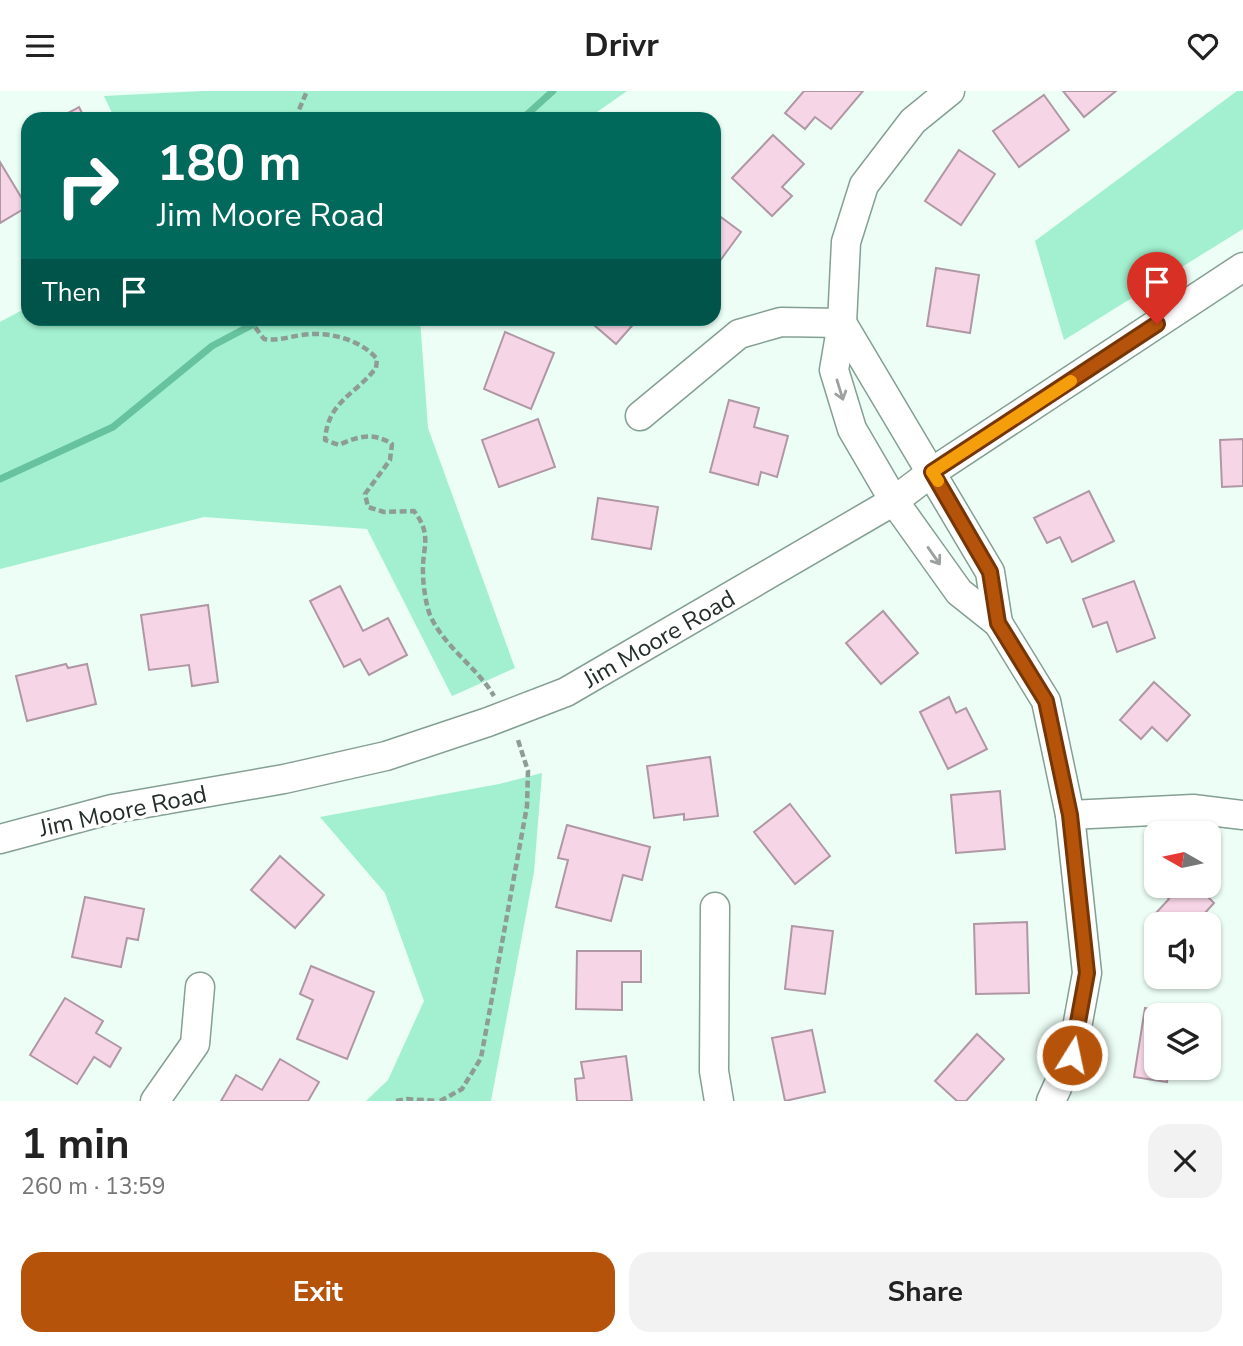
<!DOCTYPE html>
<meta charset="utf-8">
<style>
body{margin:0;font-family:"Nunito Sans",sans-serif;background:#f2f2f2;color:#222;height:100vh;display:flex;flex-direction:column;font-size:26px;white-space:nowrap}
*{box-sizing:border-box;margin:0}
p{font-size:23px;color:#767676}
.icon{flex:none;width:38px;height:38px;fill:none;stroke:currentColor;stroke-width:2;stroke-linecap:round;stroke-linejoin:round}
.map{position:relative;height:1010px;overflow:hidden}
.side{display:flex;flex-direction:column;background:#fff;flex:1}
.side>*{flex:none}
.top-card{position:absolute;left:21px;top:21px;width:700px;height:214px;border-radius:21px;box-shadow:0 2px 5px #0004;background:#00695c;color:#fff;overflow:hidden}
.needle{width:46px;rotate:279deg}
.tools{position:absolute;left:1144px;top:730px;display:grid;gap:14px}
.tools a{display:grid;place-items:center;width:77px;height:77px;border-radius:14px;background:#fff;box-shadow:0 2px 5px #0004;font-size:35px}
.pin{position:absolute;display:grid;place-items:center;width:60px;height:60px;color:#fff;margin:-72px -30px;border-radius:50% 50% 50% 0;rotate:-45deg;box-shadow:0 0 7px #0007}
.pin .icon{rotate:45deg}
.me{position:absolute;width:77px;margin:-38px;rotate:10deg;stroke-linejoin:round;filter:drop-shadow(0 0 5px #0008)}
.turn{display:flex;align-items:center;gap:24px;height:147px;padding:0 21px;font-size:32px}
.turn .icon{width:91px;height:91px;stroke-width:2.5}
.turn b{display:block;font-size:49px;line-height:60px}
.then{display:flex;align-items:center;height:66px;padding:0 21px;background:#0003;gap:14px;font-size:26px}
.round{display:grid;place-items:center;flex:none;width:74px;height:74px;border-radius:21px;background:#f2f2f2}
.overview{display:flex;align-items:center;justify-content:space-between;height:119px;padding:0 21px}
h1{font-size:42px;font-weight:700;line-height:52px}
.cta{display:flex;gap:14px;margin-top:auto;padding:14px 21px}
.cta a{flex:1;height:80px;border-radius:21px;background:#b45309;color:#fff;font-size:28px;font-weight:700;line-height:80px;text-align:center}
.cta a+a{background:#f2f2f2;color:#222}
header{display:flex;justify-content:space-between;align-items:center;height:91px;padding:0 21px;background:#fff;font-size:32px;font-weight:700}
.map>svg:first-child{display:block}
</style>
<header><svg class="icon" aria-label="menu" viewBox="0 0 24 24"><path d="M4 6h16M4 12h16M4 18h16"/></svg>Drivr<svg class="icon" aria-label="heart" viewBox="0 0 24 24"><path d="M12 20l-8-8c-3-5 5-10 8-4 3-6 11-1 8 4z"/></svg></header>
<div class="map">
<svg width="1243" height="1010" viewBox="0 0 1243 1010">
<rect width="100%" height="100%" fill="#ecfef6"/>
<g fill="#a2f0cf">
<polygon points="203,0 627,0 587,28 115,28 104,5"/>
<polygon points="1237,0 1243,0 1243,138 1064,249 1035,150"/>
<polygon points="28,216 28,228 420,228 428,337 515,577 452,605 367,438 204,426 0,478 0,231"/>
<polygon points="542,682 534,781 491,1010 366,1010 388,989 424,910 385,802 320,726 499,693"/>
</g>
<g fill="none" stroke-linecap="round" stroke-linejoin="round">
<g stroke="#67c39f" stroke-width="7">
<polyline points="522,28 553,0"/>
<polyline points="0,388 113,336 212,255 263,228"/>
</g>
</g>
<g fill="#f6d5e6" stroke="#b097a4" stroke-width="2">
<polygon points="804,0 863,0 831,38 815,26 805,38 785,22"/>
<polygon points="1063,0 1116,0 1084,26"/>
<polygon points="1044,4 1069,39 1019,76 993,40"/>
<polygon points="79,16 85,28 57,28"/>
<polygon points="773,44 804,73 782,96 792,105 772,125 732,87"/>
<polygon points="959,59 995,83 961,134 925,110"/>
<polygon points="0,71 27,116 0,132"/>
<polygon points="714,121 741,141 714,178"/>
<polygon points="936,177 979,184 970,242 927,235"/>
<polygon points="587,228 638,228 616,253"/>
<polygon points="505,241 554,262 531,318 484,298"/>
<polygon points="729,309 759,317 754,336 788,345 777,386 761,381 758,394 710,381"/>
<polygon points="538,328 555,376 499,396 482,349"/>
<polygon points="1243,348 1243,395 1222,396 1220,349"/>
<polygon points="1089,400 1114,450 1072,471 1060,446 1047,452 1034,427"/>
<polygon points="598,407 658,416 651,458 592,448"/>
<polygon points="1134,490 1155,547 1117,561 1107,531 1093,536 1083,508"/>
<polygon points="340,495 363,540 388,527 407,564 369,584 360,568 344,576 310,510"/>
<polygon points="208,514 218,591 192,595 189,574 149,579 141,524"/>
<polygon points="883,520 918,562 881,593 846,552"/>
<polygon points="66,573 68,577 87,573 96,613 27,630 16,585"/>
<polygon points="1154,591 1190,624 1167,650 1152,636 1141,648 1120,629"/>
<polygon points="949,606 956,622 966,617 987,658 948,678 920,621"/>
<polygon points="710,666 718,725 684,729 684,723 654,727 647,675"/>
<polygon points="1000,700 1005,758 956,762 951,704"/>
<polygon points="790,713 830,765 795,793 754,741"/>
<polygon points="567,734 650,756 642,789 623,784 611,830 556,816 568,769 558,767"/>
<polygon points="280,765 324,804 295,837 251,799"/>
<polygon points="1161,794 1196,794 1214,812 1195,833 1165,833 1155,823 1169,808 1158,797"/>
<polygon points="85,806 144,818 138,849 127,847 121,876 72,866"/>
<polygon points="1027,831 1029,902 976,903 974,833"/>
<polygon points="792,835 833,840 825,903 785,898"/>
<polygon points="577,860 641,860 641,891 622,891 622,919 576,918"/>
<polygon points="311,875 374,901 347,968 297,948 313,909 300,903"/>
<polygon points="65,907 103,930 96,942 121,957 110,976 94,966 77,993 30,964"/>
<polygon points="1145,917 1177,923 1157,924 1157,976 1169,976 1167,991 1134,986"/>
<polygon points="812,939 825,1001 785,1010 772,947"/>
<polygon points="977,943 1004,968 966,1010 957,1010 935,990"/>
<polygon points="626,965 632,1010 577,1010 575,988 584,987 581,971"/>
<polygon points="280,968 319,991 308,1010 221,1010 236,984 262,999"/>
</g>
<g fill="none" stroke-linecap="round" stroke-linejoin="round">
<defs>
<g id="minor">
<polyline points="950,0 913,30 864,94 846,151 842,232 834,279 852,338 894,410 959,501 998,532 1046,610 1070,724 1087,882 1072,964 1051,1010"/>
<polyline points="842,232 990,481 998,532"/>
<polyline points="640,325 739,243 781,231 842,232"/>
<polyline points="1070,724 1193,718 1243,724"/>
<polyline points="0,748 112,718 284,688 386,665 488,631 566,601 894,410 932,381 1243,176"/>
<polyline points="715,816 714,980 719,1010"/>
<polyline points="155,1010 195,953 200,896"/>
</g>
</defs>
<use href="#minor" stroke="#849f93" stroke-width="31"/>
<g stroke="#8d9c95" stroke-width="4.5" stroke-dasharray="7 3.5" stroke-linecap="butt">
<polyline points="295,28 307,0"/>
<path d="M249 228 264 248C279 250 287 246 302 244 328 240 360 248 377 268L376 277C354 305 328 310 325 349L339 354C358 345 374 341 392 353L390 369 365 403 368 416 384 421 414 420C433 445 422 455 423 482 423 494 426 514 430 524 444 556 477 576 494 605"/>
<polyline points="396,1010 407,1008 437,1010"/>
<polyline points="440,1010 462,998 481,967 527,715 528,680 517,646"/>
</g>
<use href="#minor" stroke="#fff" stroke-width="28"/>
</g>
<defs><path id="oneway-shaft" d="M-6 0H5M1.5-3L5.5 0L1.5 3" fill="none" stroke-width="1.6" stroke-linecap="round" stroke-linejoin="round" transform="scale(1.75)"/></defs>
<g stroke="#9ca09e">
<use href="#oneway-shaft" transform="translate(840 299) rotate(73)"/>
<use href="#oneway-shaft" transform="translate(934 465) rotate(55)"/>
</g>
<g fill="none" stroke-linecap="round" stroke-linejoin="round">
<defs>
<polyline id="route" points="1072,964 1087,882 1070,724 1046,610 998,532 990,481 932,381 1157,233"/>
</defs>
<use href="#route" stroke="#753606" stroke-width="18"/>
<use href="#route" stroke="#b45309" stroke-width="12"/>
<polyline stroke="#f59e0b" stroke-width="12" points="938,390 932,381 1071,290"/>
</g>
<g text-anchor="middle" stroke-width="7" stroke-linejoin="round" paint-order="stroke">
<g font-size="24" fill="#222d28" stroke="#fff">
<text transform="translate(659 548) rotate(-30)" y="8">Jim Moore Road</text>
<text transform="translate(123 720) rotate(-12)" y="8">Jim Moore Road</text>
</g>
</g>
</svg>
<div class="tools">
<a><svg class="needle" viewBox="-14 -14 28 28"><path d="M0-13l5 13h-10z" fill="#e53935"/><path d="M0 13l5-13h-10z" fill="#767676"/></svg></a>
<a><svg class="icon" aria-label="sound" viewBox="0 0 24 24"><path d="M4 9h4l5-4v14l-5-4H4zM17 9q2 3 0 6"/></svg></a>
<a><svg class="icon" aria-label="layers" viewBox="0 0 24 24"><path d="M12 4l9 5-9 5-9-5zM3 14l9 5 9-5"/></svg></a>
</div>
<div class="pin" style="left:1157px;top:233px;background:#d93025"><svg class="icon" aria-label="arrive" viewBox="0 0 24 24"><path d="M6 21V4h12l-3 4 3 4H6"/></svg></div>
<svg class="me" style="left:1072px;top:964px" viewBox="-20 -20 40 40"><circle r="17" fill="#b45309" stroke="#fff" stroke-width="3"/><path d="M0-11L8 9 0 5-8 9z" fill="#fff"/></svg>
<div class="top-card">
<div class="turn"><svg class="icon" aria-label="right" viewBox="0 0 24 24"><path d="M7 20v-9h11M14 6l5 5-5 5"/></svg><div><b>180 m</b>Jim Moore Road</div></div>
<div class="then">Then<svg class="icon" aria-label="arrive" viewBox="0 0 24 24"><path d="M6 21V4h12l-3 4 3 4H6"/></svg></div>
</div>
</div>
<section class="side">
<div class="overview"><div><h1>1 min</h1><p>260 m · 13:59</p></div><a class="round"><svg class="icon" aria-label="close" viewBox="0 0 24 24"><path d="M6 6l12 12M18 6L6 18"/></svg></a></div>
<div class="cta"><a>Exit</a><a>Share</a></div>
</section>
